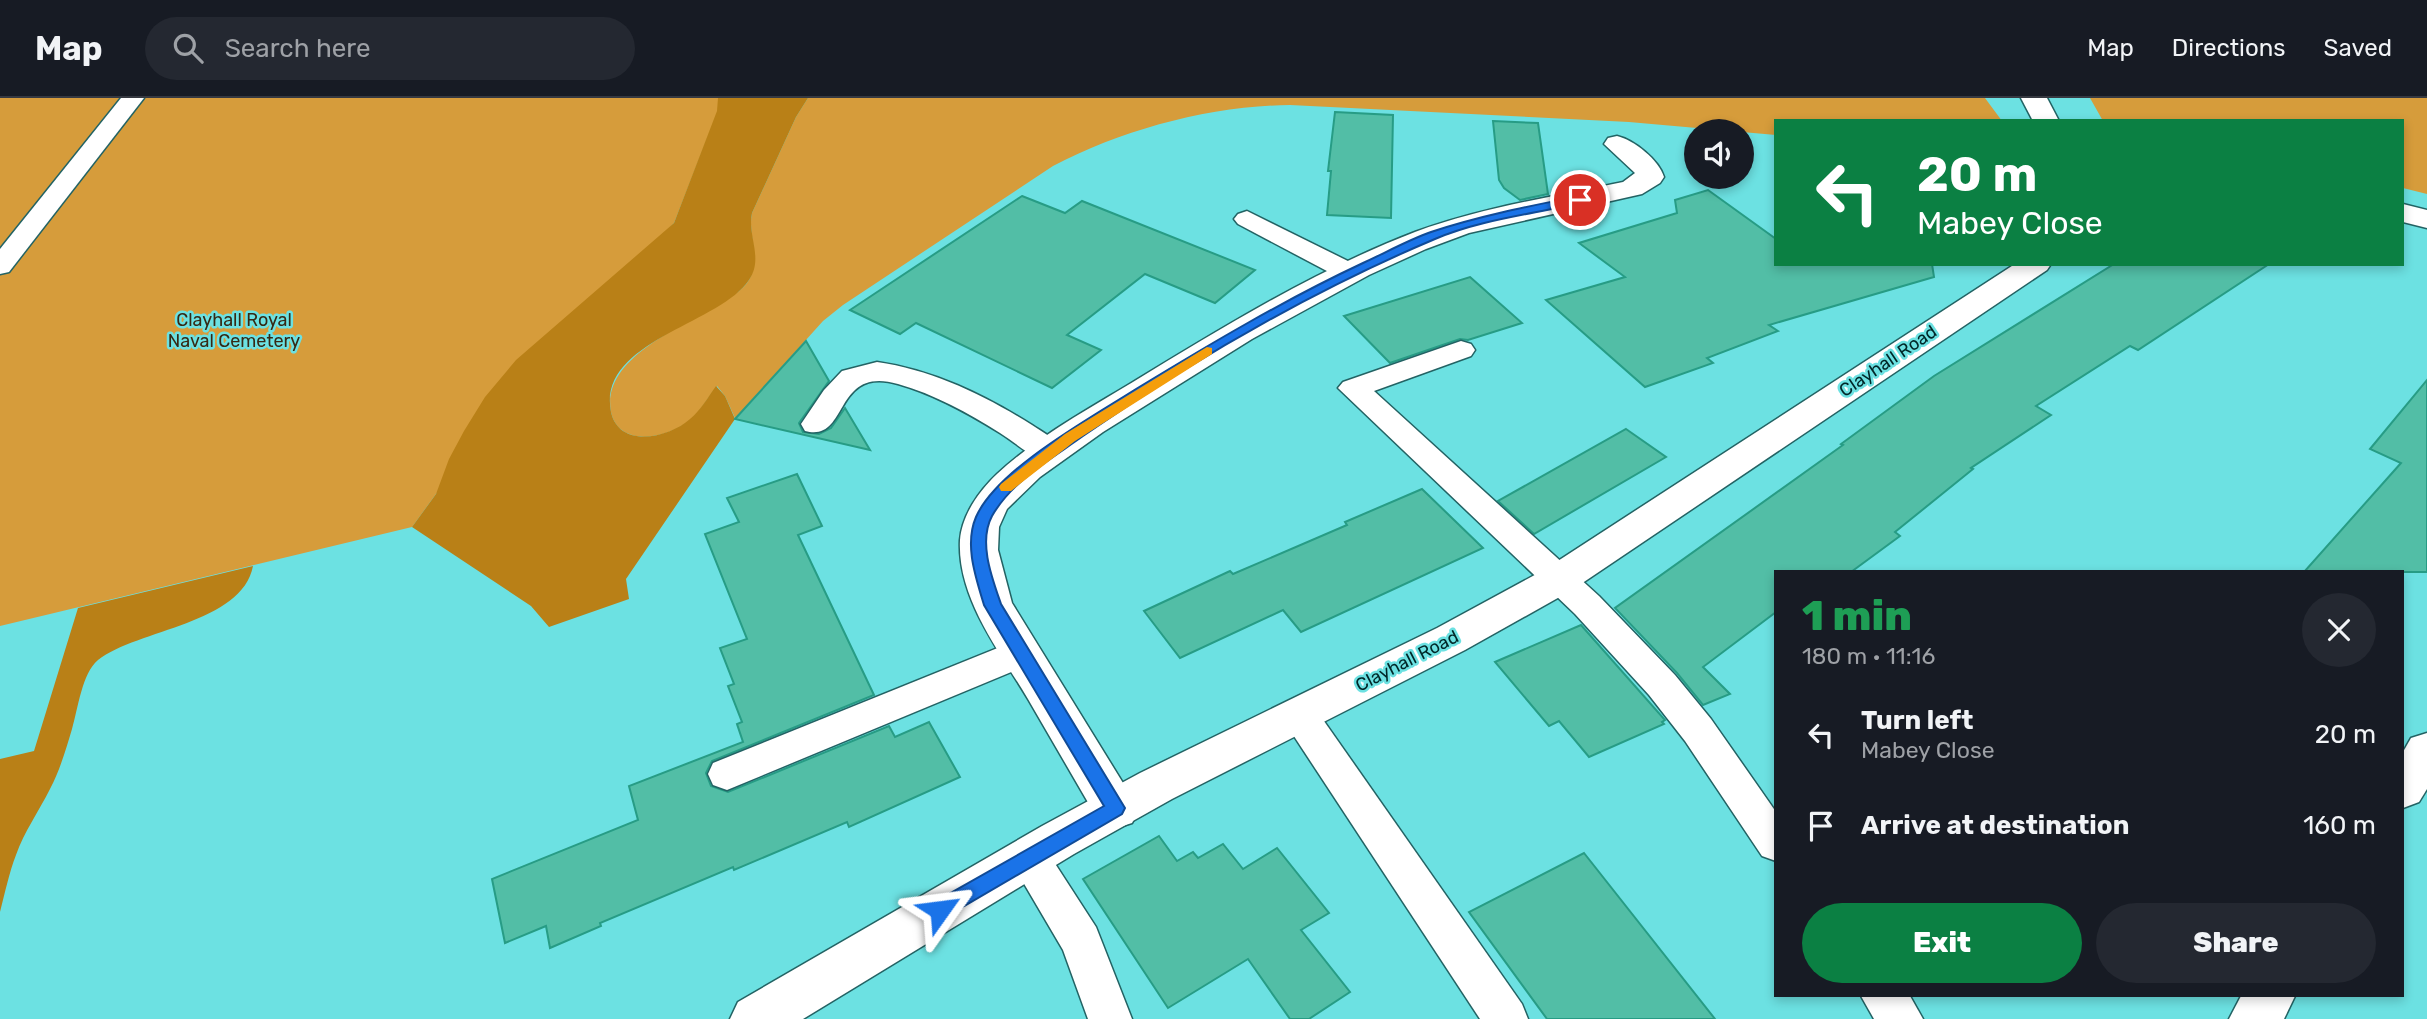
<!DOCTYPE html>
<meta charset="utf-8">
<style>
body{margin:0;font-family:Rubik,sans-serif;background:#242831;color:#f1f3f6;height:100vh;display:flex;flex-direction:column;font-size:26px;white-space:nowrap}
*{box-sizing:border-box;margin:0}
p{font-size:23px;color:#9ea1a6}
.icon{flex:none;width:38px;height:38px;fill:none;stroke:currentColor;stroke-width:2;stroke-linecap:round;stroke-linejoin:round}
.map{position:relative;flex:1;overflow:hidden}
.sheet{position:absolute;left:1774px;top:472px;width:630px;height:427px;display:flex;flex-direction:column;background:#171b24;border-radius:0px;box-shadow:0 4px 10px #0003}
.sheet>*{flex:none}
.guide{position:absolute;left:1774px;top:21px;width:630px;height:147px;border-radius:0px;box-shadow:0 4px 10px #0003;background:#0b8043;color:#fff;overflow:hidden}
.buttons{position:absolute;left:1684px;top:21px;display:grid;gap:14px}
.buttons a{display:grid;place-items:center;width:70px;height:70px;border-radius:50%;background:#171b24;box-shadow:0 4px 10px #0003;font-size:35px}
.pin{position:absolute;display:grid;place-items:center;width:60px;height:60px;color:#fff;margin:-30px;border:4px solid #fff;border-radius:50%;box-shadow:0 2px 7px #0007}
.me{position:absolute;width:77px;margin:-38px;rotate:59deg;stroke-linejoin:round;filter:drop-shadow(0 0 5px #0008)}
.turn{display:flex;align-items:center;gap:24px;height:147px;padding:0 28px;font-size:32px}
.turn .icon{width:91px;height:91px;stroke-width:2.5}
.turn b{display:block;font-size:49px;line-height:60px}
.round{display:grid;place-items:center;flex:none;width:74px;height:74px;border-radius:37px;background:#242831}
.summary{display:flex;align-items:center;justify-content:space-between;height:119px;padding:0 28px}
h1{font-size:42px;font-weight:800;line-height:52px;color:#1e9e55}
.button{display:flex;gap:14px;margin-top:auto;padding:14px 28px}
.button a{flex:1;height:80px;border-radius:42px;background:#0b8043;color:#fff;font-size:28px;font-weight:800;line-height:80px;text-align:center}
.button a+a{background:#242831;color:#f1f3f6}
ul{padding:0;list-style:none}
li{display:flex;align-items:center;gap:21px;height:91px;padding:0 28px}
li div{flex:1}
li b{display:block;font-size:26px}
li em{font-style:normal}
header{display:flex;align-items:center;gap:42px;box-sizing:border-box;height:98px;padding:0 35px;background:#171b24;border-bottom:2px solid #363941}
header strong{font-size:33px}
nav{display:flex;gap:38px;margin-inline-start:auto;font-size:24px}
.search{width:490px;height:63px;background:#242831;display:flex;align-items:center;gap:18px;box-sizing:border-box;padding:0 24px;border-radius:38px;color:#9ea1a6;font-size:26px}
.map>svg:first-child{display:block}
</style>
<header>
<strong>Map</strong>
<div class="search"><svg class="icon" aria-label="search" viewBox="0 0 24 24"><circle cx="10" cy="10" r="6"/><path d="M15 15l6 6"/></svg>Search here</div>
<nav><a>Map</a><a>Directions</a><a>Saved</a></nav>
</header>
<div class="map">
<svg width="2427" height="921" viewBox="0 0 2427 921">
<rect width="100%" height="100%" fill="#6ce1e2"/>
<g fill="#d69c3b">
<polygon points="0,0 723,0 674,125 497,312 412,429 0,528"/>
<path d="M808 0H1985L2002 23H1776V37L1629 24 1290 7C1210 8 1124 31 1053 68L843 207 823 223 725 332 735 320 725 298 717 288C708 299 701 313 690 322 669 340 619 351 611 314 601 261 680 230 716 208 727 201 743 193 749 182 762 159 747 138 752 115L796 19Z"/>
<polygon points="2090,0 2427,0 2427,96 2403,90 2403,23 2103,23"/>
</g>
<g fill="#b98017">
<path d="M718 0H808L796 19 752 115C747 138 764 160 749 182 719 227 597 243 611 314 619 351 669 340 690 321 701 312 708 299 716 288L725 298 735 321 626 481 629 501 549 529 531 508 412 429 436 396 449 361 464 333 485 299 516 262 674 125 717 13Z"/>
<path d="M253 468C242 526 138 531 98 562 82 575 78 611 72 631 66 651 60 672 50 691 39 713 24 734 16 757 9 775 5 795 0 814V661L34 653 78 510Z"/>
</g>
<g fill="#52bea6" stroke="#279c85" stroke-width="2">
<polygon points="1335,14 1393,17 1391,120 1327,117 1331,73 1328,73"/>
<polygon points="1493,23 1538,25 1548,96 1520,102 1504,90 1499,82"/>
<polygon points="1708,92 1776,141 1776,166 1932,166 1934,179 1769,227 1778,233 1707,260 1713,265 1645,289 1546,202 1625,179 1579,145 1677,115 1675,102"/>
<polygon points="1022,98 1065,115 1082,103 1255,172 1215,205 1145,176 1067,237 1101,252 1052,290 916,225 900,236 850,212"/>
<polygon points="2114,166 2269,166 2138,252 2130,248 2036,308 2051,317 1971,370 1973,371 1895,434 1900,438 1851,474 1776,474 1776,514 1703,569 1730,596 1703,607 1677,575 1615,510 1843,347 1841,346 1934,278"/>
<polygon points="1470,179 1522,225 1468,242 1460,241 1390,265 1344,218"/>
<polygon points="806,243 829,283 799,325 803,334 819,336 831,330 845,310 870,352 735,321"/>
<polygon points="2427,282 2427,474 2304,474 2401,365 2370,351"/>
<polygon points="1626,331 1666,359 1534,436 1498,403"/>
<polygon points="797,376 822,428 798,437 874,597 712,663 706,675 711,688 728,694 889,628 895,639 929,624 960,679 849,729 847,724 734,772 733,769 600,825 601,828 550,850 546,828 505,845 492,781 638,722 629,688 743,644 737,626 742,624 728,588 734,586 720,550 747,541 705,436 739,424 727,400"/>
<polygon points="1422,391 1483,450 1301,534 1283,512 1180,560 1144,513 1230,473 1233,476 1347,427 1345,424"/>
<polygon points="1581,527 1665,622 1662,624 1664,626 1589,659 1559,623 1549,628 1495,564"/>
<polygon points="1159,738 1177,763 1193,754 1198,760 1223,746 1243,771 1277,750 1329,815 1301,832 1350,894 1309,921 1290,921 1248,861 1168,910 1083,781"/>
<polygon points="1584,755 1715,921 1547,921 1469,814"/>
</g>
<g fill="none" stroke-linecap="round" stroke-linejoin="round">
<defs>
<g id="lane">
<polygon points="121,0 144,0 9,174 0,176 0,151"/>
<polygon points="1247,113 1360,169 1364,175 1360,181 1351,183 1342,181 1238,126 1234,121 1238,116"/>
<polygon points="1461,243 1471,246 1475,252 1471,258 1374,293 1599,498 1675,577 1711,621 1776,714 1776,763 1762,758 1685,643 1649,597 1575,516 1338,290 1343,284"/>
<path d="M877 264C933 272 984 297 1032 327 1044 335 1058 342 1065 354L1061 361C1053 363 1048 365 1040 361 1026 355 1013 343 1000 335 968 315 934 296 898 286 832 267 850 345 805 333L801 326 824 292 842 273Z"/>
<polygon points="1020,541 1033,545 1038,555 1033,565 727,692 713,687 708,676 713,665"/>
<polygon points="1299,601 1312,606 1522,906 1528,921 1480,921 1286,626 1280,616 1286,606"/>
<polygon points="1029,742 1043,747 1096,829 1132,921 1088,921 1063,852 1009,760 1015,747"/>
<polygon points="1861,898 1910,898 1923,921 1874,921"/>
</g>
<g id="street">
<path d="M1617 38C1634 42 1659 62 1664 79L1660 85 1642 96 1469 135 1426 151 1369 177 1252 241 1103 334 1040 379 1007 411 999 429 998 452 1012 505 1139 711 1132 725 1116 730 1100 725C1076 684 1052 642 1028 601 1000 554 957 500 960 442 962 417 979 393 997 376 1037 339 1087 312 1133 284 1223 229 1316 172 1415 134 1482 109 1553 99 1623 84L1635 75 1604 46 1608 40Z"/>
<polygon points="2427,635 2427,691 2419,704 2403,710 2403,654 2411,640"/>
<polygon points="2241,898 2295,898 2284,921 2229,921"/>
</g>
<g id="secondary">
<polygon points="2021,0 2047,0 2059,23 2033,23"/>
<polygon points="2403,106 2427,112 2427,130 2403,124"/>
<polygon points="2015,166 2051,166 2047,172 1572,492 1465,552 1172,701 1074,756 803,921 730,921 738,904 1042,728 1140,675 1437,530 1544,472"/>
</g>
</defs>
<use href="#lane" stroke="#236364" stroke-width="3"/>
<use href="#street" stroke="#236364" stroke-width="3"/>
<use href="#secondary" stroke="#236364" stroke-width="3"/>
<use href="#lane" fill="#fff" fill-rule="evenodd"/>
<use href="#street" fill="#fff" fill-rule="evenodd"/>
<use href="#secondary" fill="#fff" fill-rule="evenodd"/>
</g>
<path fill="#1a73e8" stroke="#114b97" stroke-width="2" d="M1580 98 1586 102 1584 104C1535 116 1482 121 1435 141 1312 193 1193 262 1083 338 1051 361 1012 383 992 418 978 444 992 480 1001 506L1125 710 1122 716 947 818 940 821 933 818 930 812 933 805 1104 708 984 507C976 480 964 447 976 419 997 371 1092 319 1136 291 1210 246 1284 202 1363 165 1385 155 1408 142 1431 134 1479 118 1530 108 1580 98Z"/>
<polygon fill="#f59e0b" points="1207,249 1212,250 1212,256 1075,343 1011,393 1001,393 999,389 1001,386 1065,336"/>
<g text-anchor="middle" stroke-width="5" stroke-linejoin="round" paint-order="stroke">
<g font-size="18" fill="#362915" stroke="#6ce1e2">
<text x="234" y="228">Clayhall Royal<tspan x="234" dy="21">Naval Cemetery</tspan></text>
</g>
<g font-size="18" fill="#002728" stroke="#6ce1e2">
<text transform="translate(1888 263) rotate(-34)" y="6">Clayhall Road</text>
<text transform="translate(1407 563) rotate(-27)" y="6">Clayhall Road</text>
</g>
</g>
</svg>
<div class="buttons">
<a><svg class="icon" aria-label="sound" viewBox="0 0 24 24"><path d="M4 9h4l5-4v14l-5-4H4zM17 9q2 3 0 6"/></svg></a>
</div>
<div class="pin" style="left:1580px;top:102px;background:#d93025"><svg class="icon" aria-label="arrive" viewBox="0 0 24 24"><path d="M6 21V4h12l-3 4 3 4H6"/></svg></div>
<svg class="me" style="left:940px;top:812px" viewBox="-20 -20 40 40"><path d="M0-17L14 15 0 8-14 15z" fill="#1a73e8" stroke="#fff" stroke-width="4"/></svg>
<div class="guide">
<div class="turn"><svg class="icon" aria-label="left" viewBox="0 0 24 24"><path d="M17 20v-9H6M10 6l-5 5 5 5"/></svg><div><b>20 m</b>Mabey Close</div></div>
</div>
<section class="sheet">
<div class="summary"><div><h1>1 min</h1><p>180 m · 11:16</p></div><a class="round"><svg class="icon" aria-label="close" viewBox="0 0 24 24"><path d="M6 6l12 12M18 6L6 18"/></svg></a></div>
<ul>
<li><svg class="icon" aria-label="left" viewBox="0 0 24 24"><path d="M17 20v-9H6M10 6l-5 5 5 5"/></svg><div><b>Turn left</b><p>Mabey Close</p></div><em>20 m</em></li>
<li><svg class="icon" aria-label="arrive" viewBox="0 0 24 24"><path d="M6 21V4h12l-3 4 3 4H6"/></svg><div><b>Arrive at destination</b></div><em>160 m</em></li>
</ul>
<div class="button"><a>Exit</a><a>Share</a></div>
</section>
</div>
